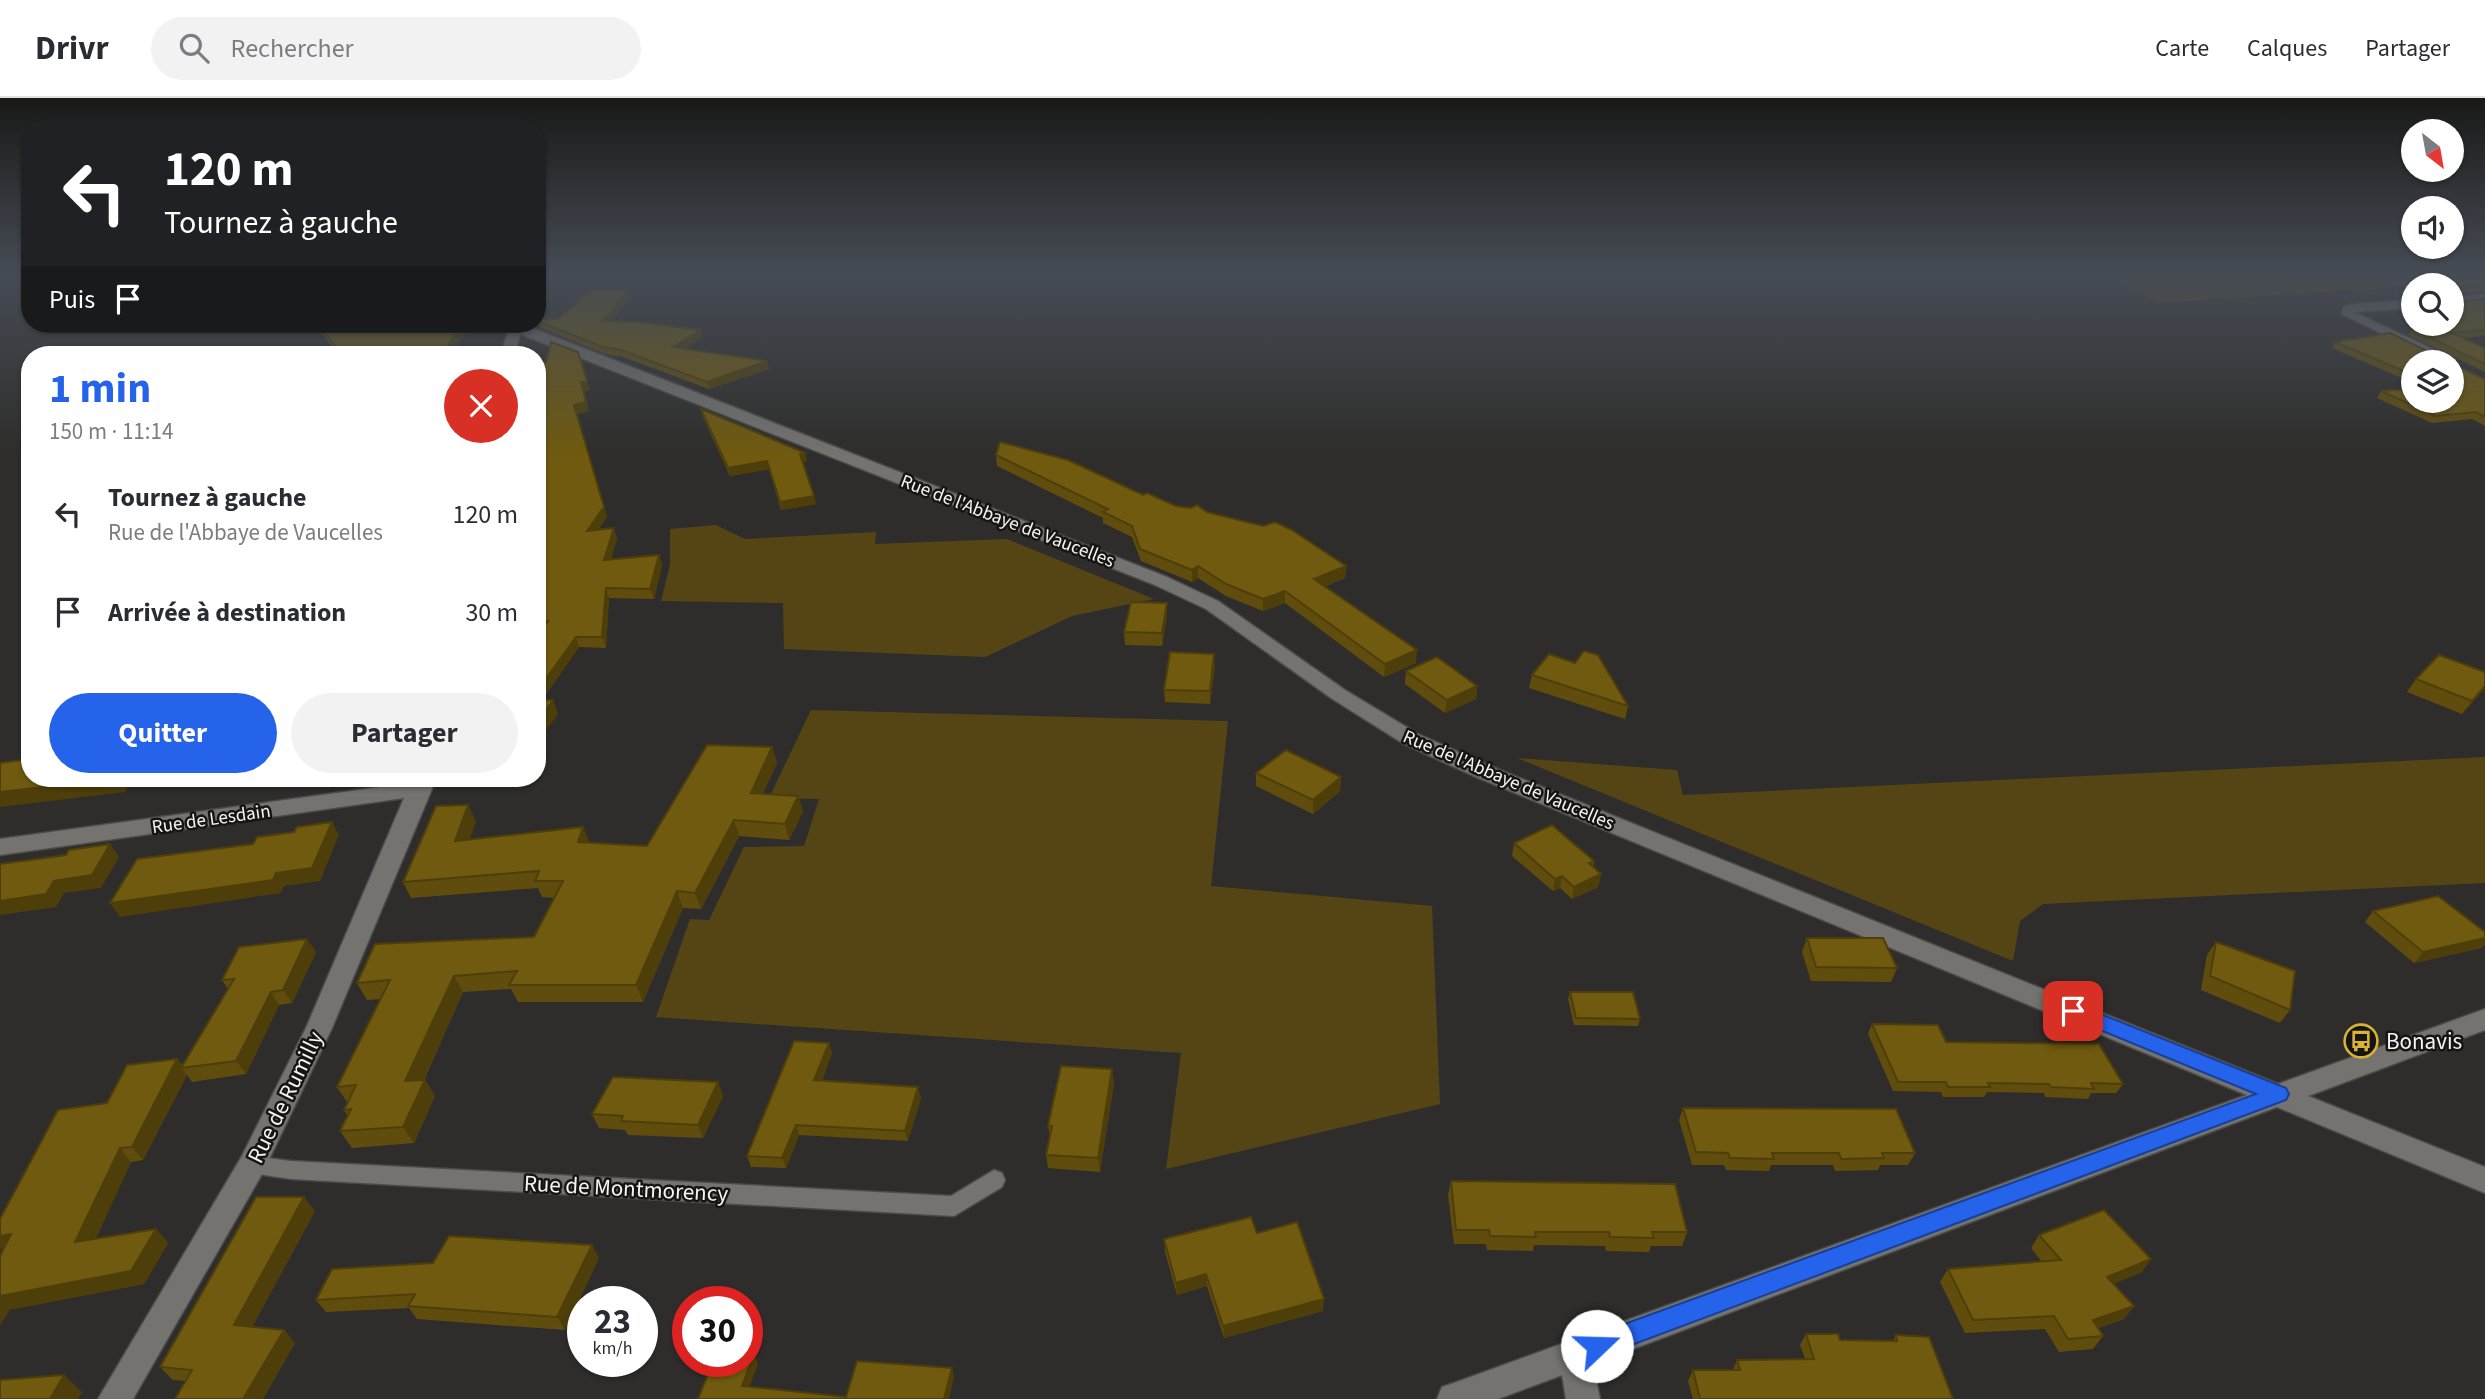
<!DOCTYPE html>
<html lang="fr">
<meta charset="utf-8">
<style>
body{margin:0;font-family:"Source Sans 3",sans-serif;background:#f2f2f3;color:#2b2b33;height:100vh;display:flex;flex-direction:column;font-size:26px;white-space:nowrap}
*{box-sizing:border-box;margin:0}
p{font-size:23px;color:#7c7c81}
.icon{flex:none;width:38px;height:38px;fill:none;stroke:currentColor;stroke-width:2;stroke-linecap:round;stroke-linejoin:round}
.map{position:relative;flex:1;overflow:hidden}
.panel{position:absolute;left:21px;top:248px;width:525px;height:441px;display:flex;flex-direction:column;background:#fff;border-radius:28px;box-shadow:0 2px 5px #0004}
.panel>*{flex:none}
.banner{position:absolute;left:21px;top:21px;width:525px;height:214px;border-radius:28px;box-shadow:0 2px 5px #0004;background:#202124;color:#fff;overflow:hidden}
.needle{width:46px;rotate:149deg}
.tools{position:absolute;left:2401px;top:21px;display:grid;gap:14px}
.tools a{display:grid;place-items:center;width:63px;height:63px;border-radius:50%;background:#fff;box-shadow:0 2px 5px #0004;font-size:35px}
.speed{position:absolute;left:567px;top:1188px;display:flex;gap:14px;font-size:35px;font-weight:700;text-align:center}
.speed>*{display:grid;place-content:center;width:91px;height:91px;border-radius:50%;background:#fff;box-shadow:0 2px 5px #0004;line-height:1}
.speed small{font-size:18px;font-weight:400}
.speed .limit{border:10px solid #d22;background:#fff;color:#111}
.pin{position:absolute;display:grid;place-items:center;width:60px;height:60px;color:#fff;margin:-30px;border-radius:14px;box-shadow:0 4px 10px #0006}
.me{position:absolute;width:77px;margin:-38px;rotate:69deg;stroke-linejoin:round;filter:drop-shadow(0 0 5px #0008)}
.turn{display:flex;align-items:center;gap:24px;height:147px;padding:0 28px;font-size:32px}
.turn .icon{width:91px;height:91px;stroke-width:2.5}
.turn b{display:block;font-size:49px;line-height:60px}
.then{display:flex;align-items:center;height:66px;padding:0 28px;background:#0003;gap:14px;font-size:26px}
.round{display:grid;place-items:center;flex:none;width:74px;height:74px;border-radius:37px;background:#f2f2f3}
.overview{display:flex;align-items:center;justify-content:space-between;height:119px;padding:0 28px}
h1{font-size:42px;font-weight:700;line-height:52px;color:#2563eb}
.cta{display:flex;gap:14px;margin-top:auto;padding:14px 28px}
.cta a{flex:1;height:80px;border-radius:42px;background:#2563eb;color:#fff;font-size:28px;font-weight:700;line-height:80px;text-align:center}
.cta a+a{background:#f2f2f3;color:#2b2b33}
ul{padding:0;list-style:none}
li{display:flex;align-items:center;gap:21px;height:98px;padding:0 28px}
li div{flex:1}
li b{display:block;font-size:26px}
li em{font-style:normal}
header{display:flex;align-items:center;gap:42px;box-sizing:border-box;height:98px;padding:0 35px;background:#fff;border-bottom:2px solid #e1e1e2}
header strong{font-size:33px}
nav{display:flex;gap:38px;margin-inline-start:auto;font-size:24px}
.search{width:490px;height:63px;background:#f2f2f3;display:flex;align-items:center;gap:18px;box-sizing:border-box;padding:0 24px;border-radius:38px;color:#7c7c81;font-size:26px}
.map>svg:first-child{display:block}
</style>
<header>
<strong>Drivr</strong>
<div class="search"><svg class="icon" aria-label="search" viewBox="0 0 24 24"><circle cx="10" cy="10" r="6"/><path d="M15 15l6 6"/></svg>Rechercher</div>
<nav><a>Carte</a><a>Calques</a><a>Partager</a></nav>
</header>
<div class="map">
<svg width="2485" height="1301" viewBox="0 0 2485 1301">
<rect width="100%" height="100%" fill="#2e2d2b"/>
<g fill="#554514">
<polygon points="2102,177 2453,177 2470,184 2160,205"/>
<polygon points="716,427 745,441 876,434 875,446 1007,441 1154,501 1072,518 985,559 784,551 783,505 661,503 670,467 670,431"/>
<polygon points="811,612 1228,623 1211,788 1432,808 1440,1006 1166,1071 1181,955 656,919 690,821 709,822 744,749 804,748 819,701 769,700"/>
<polygon points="2485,659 2485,785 2043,806 2020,823 2013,863 1517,660 1677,672 1683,697"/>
</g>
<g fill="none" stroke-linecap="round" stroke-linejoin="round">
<defs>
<polygon id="service" points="252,1058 291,1063 951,1098 994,1072 1002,1075 1005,1082 1002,1089 954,1118 291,1081 244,1074 241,1067 244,1060"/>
<g id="minor">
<polygon points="537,177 544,177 537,183"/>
<polygon points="2485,196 2485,204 2452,207 2452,199"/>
<polygon points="2413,202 2413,210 2354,214 2454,261 2454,267 2452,264 2439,264 2342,216 2343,209 2353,206"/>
<polygon points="112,226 127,226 118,231 113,230"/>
<polygon points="510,226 522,226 1167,479 1218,503 1345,592 1418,636 1490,668 2278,986 2485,911 2485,932 2308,998 2485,1069 2485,1095 2277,1009 1593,1266 1600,1301 1566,1301 1562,1277 1498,1301 1437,1301 1442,1289 1454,1285 2247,997 1474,678 1404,646 1331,600 1206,511 1155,487 520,236 515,257 501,257"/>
<polygon points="412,681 434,681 432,691 332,930 262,1076 133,1301 98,1301 242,1058 306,930 404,700 0,757 0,741 410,685"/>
</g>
</defs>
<use href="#service" stroke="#4b4b49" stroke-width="3"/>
<use href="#minor" stroke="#4b4b49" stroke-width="3"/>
<use href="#service" fill="#747370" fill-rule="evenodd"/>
<use href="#minor" fill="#747370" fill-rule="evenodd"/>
</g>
<g fill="#604d0d">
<polygon points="2440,177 2485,177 2485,194 2454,196 2453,201 2456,204 2485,201 2485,238 2463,240 2485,250 2485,274 2408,237 2412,231 2438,228 2437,226 2452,226 2452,187 2433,187 2436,180 2446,179"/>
<polygon points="629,192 631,199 611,223 701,232 702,239 684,251 767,263 769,271 709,291 623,259 605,256 540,230 538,223 558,221"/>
<polygon points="314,226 472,226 450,257 339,257"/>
<polygon points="2390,235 2441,260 2453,260 2455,267 2485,281 2485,328 2472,321 2432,325 2377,300 2381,293 2413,291 2413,303 2452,303 2452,264 2413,264 2413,285 2332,250 2335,244"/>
<polygon points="537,265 590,292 584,293 589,313 577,316 607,419 598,432 617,440 611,461 659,457 662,467 654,501 609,500 606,550 579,549 544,599 537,599 537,537 538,536 537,536"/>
<polygon points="701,311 805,355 807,363 803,364 816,406 781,412 769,371 730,378 703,319"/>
<polygon points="996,357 1143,397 1176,408 1207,414 1346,468 1345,480 1324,489 1416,565 1384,579 1285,505 1263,513 1226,498 1198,480 1192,484 1141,463 1132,439 1103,425 1103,420 997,368"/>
<polygon points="1167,505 1167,517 1162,548 1125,547 1124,534"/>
<polygon points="1215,568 1210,606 1165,604 1164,592"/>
<polygon points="1406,573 1477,588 1476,601 1445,615 1405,586"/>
<polygon points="2485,574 2485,590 2462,616 2407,594 2416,581"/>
<polygon points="1532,577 1628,608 1625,621 1529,590"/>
<polygon points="772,649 777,665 763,695 798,698 803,714 789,742 739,738 701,811 683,810 643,904 518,904 511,891 463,894 424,982 425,982 435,998 414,1045 352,1050 340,1033 348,1018 344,1012 347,1004 337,989 381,901 367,902 357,885 534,839 555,800 542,799 538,790 411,800 403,784 476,723 469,742 583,729 589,745 647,748"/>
<polygon points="1256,675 1341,679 1340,693 1313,716 1256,688"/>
<polygon points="1514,745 1594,763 1593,769 1601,776 1598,789 1572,801 1560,790 1553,793 1512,758"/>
<polygon points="2373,813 2485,834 2485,846 2481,850 2414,865 2365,824"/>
<polygon points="1807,840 1897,870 1891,884 1811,883 1802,854"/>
<polygon points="2216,844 2290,912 2280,925 2201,892 2207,857"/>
<polygon points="316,854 292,905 279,907 246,976 192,984 187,977 143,1062 131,1064 95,1141 156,1131 168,1145 144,1186 8,1212 9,1213 0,1227 107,1005 177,961 183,968 228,891 222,882"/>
<polygon points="1570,894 1640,921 1638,928 1574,927 1568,901"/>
<polygon points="1872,926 1946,944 2123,986 2116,995 2091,995 2088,1001 2045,999 2044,995 1987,994 1984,999 1943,999 1941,994 1893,993 1868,936"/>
<polygon points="829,945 832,955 822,983 921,1000 908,1043 799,1037 786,1070 751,1069 747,1058"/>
<polygon points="718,984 723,998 703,1040 628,1037 625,1032 599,1030 592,1016"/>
<polygon points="1114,985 1100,1074 1048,1070 1046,1057 1050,1038 1048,1028"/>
<polygon points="1683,1010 1915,1055 1908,1067 1880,1067 1878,1072 1835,1073 1833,1067 1771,1067 1769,1073 1726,1072 1724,1067 1692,1067 1679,1022"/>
<polygon points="1451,1083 1687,1134 1682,1148 1651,1148 1649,1154 1606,1153 1605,1148 1534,1147 1533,1153 1487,1152 1486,1146 1454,1146 1448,1097"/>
<polygon points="315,1113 252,1229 284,1232 295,1245 263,1301 175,1301 186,1283 173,1282 160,1269"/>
<polygon points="1257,1135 1323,1213 1224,1240 1207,1188 1177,1197 1165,1154 1164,1141"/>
<polygon points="2039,1137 2151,1161 2142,1174 2113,1186 2134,1208 2124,1221 2098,1230 2103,1238 2093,1251 2059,1254 2045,1231 1965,1235 1940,1184 1948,1171 2042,1164 2031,1150"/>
<polygon points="599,1160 565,1232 417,1221 409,1210 326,1214 316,1202 433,1165"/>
<polygon points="1806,1236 1840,1242 1893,1243 1896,1237 1953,1301 1693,1301 1688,1283 1693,1272 1733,1272 1737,1262 1805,1261 1800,1247"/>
</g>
<g fill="#4e3f0a">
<polygon points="629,192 631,199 605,230 603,223"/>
<polygon points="463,226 472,226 450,257 441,257"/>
<polygon points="701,232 702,239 675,257 673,249"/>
<polygon points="578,254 590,292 584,293 589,313 577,316 607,419 590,443 587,433 574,307 581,284"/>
<polygon points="767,263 769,271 709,291 707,284"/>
<polygon points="805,355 807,363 802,364 800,356"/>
<polygon points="767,363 769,371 730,378 728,370"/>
<polygon points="814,398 816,406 781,412 780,404"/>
<polygon points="614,430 617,440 608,472 604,462"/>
<polygon points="659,457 662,467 654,501 650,491"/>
<polygon points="1198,468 1198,480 1192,484 1192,472"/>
<polygon points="1346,468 1345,480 1313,493 1314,481"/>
<polygon points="606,490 609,500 606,550 602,539"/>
<polygon points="1285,493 1285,505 1263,513 1263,501"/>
<polygon points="1167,505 1167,517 1162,548 1162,535"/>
<polygon points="548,523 552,534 537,536 537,525"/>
<polygon points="576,539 579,549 544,599 540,589"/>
<polygon points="1417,552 1416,565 1384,579 1385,566"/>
<polygon points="1214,556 1215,568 1210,606 1210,593"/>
<polygon points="1477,588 1476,601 1445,615 1447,602"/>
<polygon points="2485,588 2485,590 2462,616 2472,603"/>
<polygon points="553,602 558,616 537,645 537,624"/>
<polygon points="772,649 777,665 756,711 751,695"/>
<polygon points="1341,679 1340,693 1313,716 1313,702"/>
<polygon points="112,681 133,681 125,694 0,709 0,694"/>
<polygon points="798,698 803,714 789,742 785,726"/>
<polygon points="468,707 476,723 463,760 455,743"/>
<polygon points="734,722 739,738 701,811 695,795"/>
<polygon points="332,724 339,737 320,783 284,788 281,795 120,819 110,805 276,775"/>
<polygon points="583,729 590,745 578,744"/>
<polygon points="110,746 119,759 101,790 64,795 56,809 0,817 0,803 54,783"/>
<polygon points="1601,776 1598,789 1572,801 1574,789"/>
<polygon points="1562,778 1560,790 1553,793 1555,781"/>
<polygon points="677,793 683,810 643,904 636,887"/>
<polygon points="2485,840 2485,846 2481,850 2414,865 2423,854"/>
<polygon points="307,841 316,854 292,905 283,892"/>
<polygon points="454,878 463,894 415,1000 405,983"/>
<polygon points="271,894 279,907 246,976 236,963"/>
<polygon points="829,945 832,955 818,993 814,982"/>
<polygon points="177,961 184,970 181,970 187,977 143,1062 132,1049"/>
<polygon points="1112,971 1114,985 1100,1074 1098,1060"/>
<polygon points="425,982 435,998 414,1045 403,1029"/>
<polygon points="718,984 723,998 703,1040 698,1027"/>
<polygon points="918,989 921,1000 908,1043 905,1033"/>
<polygon points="796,1027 799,1037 786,1070 782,1060"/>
<polygon points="120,1050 131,1064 88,1158 75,1144"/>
<polygon points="304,1099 315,1113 246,1240 234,1227"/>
<polygon points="156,1131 168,1145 144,1186 8,1212 9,1213 0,1227 0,1198"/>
<polygon points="11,1136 3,1154 0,1150 0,1138"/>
<polygon points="592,1147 599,1160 565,1232 557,1219"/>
<polygon points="2151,1161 2142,1174 2098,1192 2107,1179"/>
<polygon points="1206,1176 1207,1188 1177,1197 1176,1185"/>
<polygon points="1324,1201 1323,1213 1224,1240 1223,1228"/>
<polygon points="2134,1208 2124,1221 2084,1235 2093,1222"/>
<polygon points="284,1232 295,1245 263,1301 243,1301"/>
<polygon points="754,1256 758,1266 746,1298 742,1288"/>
<polygon points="952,1270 954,1279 949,1301 944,1301"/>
<polygon points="64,1277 82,1294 78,1301 50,1301"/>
</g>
<g fill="#705a0f" stroke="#4e3f0a" stroke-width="2">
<polygon points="2458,177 2485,177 2485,188 2455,190 2453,201 2456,204 2485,201 2485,232 2452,235 2485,250 2485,266 2412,231 2436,227 2442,230 2442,226 2452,226 2452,187 2437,187 2436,180 2461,178"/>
<polygon points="591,192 629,192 603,223 638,224 701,232 673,249 767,263 707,284 621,252 603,249 538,223 538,221 558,221"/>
<polygon points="317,226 463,226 441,257 343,257"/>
<polygon points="2390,235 2441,260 2453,260 2455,267 2485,281 2485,319 2476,314 2436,318 2381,293 2413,291 2413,303 2452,303 2452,264 2413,264 2413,277 2335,244"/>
<polygon points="551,244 578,254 587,283 581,284 586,304 574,307 604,409 587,433 614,430 604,462 659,457 650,491 606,490 602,539 576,539 540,589 537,589 537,537 548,523 537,525 537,265 546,264"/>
<polygon points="701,311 805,355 800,356 814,398 780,404 767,363 728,370"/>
<polygon points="1000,344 1068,362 1143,397 1147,395 1176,408 1191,410 1197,407 1207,414 1263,428 1275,424 1292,432 1346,468 1314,481 1417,552 1385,566 1285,493 1263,501 1226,486 1198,468 1192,472 1140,451 1132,428 1103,414 1108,411 996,357"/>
<polygon points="1131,504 1167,505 1162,535 1124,534"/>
<polygon points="1584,553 1598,557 1628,608 1532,577 1549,556 1575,565"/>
<polygon points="1170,554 1214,556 1210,593 1164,592"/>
<polygon points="2439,557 2485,574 2485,588 2472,603 2416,581"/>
<polygon points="1437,559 1477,588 1447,602 1406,573"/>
<polygon points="537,602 553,602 537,624"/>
<polygon points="707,647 772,649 751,695 798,698 785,726 734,722 695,795 677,793 636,887 509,887 517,873 454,878 405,983 425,982 403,1029 340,1033 351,1011 344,1012 356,987 337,989 390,882 357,885 375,846 534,839 563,783 535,783 539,773 403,784 436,708 468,707 455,743 583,729 578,744 647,748"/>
<polygon points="1286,652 1341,679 1313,702 1256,675"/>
<polygon points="30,661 30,681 112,681 0,694 0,665"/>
<polygon points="332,724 312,770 276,775 273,782 110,805 137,761 253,746 257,739 294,734 297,729"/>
<polygon points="1552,727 1594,763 1589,765 1601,776 1574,789 1562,778 1555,781 1514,745"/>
<polygon points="110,746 92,777 54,783 46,796 0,803 0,766 66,757 69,752"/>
<polygon points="2438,798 2485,834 2485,840 2423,854 2373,813"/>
<polygon points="1807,840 1883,840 1897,870 1816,869"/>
<polygon points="307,841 283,892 271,894 236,963 181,970 234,881 222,882 239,849"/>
<polygon points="2216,844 2295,873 2290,912 2210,878"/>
<polygon points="1570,894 1633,894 1640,921 1576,920"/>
<polygon points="1872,926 1938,927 1946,944 2099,946 2123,986 2091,985 2094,991 2051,989 2049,986 1988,985 1990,989 1948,989 1946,984 1898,984"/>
<polygon points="794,943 829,945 814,982 918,989 905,1033 796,1027 782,1060 747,1058"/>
<polygon points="177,961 132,1049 120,1050 75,1144 156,1131 131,1173 0,1198 0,1158 11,1136 0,1138 0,1121 58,1012 107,1005 127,967"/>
<polygon points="1061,968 1112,971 1098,1060 1046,1057 1052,1028 1048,1028"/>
<polygon points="613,979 718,984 698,1027 621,1023 623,1018 592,1016"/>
<polygon points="1683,1010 1896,1011 1915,1055 1882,1055 1884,1060 1841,1061 1839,1055 1772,1055 1774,1061 1730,1060 1728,1055 1696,1054"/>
<polygon points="1451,1083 1675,1086 1687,1134 1652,1134 1654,1140 1610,1139 1609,1134 1535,1134 1536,1139 1490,1138 1489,1132 1456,1132"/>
<polygon points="256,1099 304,1099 234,1227 284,1232 243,1301 175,1301 192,1272 160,1269"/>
<polygon points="2104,1112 2151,1161 2107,1179 2134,1208 2093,1222 2103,1238 2068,1241 2054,1218 1973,1222 1948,1171 2061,1162 2039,1137"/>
<polygon points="1251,1119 1257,1135 1297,1124 1324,1201 1223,1228 1206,1176 1176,1185 1164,1141"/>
<polygon points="449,1138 592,1147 557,1219 408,1208 415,1196 316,1202 332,1171 433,1165"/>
<polygon points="1806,1236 1838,1236 1840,1242 1897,1243 1896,1237 1929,1239 1953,1301 1700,1301 1693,1272 1740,1272 1737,1262 1814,1261"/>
<polygon points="747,1256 754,1256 742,1288 846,1299 857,1263 952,1270 944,1301 698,1301 713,1264 747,1264"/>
<polygon points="64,1277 50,1301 0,1301 0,1282"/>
</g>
<linearGradient id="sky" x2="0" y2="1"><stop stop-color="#191918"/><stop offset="0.49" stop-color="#464c55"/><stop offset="1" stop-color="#464c55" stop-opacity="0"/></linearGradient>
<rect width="2485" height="359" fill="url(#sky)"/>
<polygon fill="#2563eb" stroke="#184099" stroke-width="2" points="2073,905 2286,990 2289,996 2286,1002 1597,1260 1588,1257 1585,1248 1588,1240 1597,1236 2256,996 2066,918 2063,913 2066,907"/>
<defs>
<symbol id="bus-ring" viewBox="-11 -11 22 22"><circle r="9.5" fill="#161514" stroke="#d9b334" stroke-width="1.5"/><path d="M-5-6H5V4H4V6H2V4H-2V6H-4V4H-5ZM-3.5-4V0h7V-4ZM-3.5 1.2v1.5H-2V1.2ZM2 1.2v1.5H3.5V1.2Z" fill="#d9b334"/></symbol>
</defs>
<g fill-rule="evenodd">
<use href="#bus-ring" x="2342" y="924" width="38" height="38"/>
</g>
<g text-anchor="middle" stroke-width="5" stroke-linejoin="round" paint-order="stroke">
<g font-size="19" fill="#f4f4f2" stroke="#161514">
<text transform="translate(1008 422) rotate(21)" y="7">Rue de l'Abbaye de Vaucelles</text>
<text transform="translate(1509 681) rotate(23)" y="7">Rue de l'Abbaye de Vaucelles</text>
<text transform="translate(211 720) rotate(-8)" y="7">Rue de Lesdain</text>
</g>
<g font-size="23" fill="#f4f4f2" stroke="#161514" text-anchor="start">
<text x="2386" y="951">Bonavis</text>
</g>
<g font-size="23" fill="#f4f4f2" stroke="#161514">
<text transform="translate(285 999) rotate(-64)" y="8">Rue de Rumilly</text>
<text transform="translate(626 1090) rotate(3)" y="8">Rue de Montmorency</text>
</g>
</g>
</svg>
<div class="tools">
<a><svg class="needle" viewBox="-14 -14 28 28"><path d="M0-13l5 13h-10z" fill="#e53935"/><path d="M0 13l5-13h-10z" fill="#7c7c81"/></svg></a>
<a><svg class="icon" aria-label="sound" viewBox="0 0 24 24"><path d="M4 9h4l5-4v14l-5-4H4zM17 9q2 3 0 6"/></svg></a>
<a><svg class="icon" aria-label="search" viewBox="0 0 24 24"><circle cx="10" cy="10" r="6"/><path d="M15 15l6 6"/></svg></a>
<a><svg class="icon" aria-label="layers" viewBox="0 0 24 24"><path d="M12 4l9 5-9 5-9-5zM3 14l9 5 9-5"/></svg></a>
</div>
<div class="speed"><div>23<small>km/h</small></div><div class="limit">30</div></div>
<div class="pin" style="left:2073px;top:913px;background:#d93025"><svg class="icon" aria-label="arrive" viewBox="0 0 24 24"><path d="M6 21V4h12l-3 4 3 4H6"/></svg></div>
<svg class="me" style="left:1597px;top:1248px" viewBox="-20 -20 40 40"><circle r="19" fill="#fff"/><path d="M0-13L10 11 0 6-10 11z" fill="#2563eb"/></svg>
<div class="banner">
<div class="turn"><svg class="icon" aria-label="left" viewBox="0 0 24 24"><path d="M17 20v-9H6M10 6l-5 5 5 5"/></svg><div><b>120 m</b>Tournez à gauche</div></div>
<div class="then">Puis<svg class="icon" aria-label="arrive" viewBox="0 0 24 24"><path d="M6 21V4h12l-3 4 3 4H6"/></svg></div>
</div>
<section class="panel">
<div class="overview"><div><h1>1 min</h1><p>150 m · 11:14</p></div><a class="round" style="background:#d93025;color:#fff"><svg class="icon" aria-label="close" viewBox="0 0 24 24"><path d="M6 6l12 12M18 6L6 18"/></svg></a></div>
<ul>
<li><svg class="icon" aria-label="left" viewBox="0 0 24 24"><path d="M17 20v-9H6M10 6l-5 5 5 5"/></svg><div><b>Tournez à gauche</b><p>Rue de l'Abbaye de Vaucelles</p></div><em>120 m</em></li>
<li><svg class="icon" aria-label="arrive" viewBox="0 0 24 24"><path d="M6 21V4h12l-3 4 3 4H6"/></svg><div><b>Arrivée à destination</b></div><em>30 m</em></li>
</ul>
<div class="cta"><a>Quitter</a><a>Partager</a></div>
</section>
</div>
